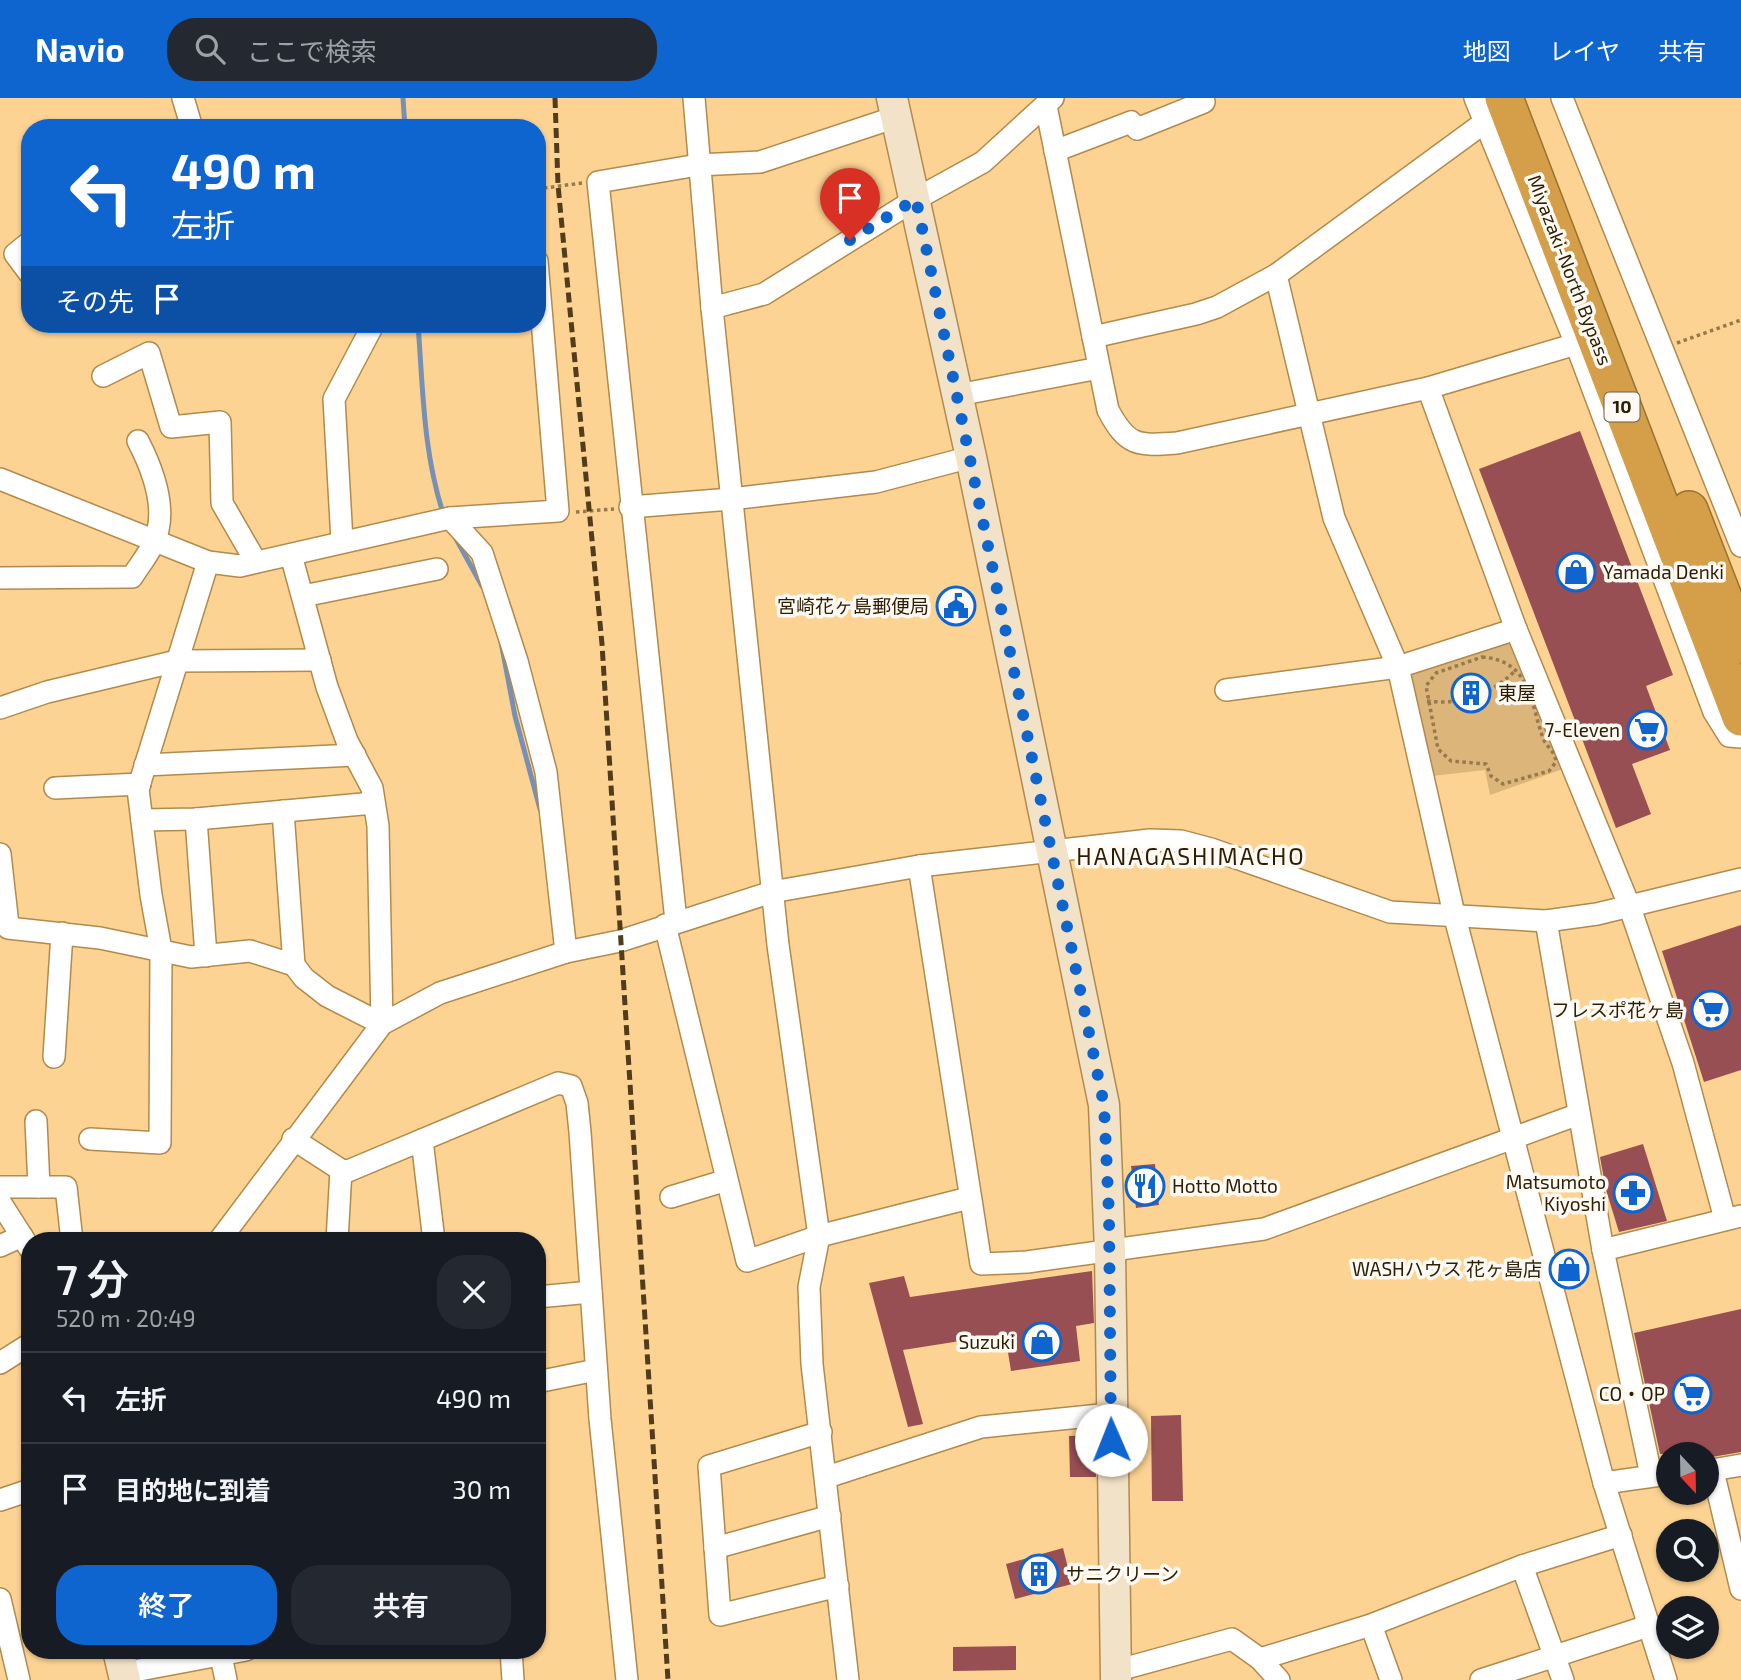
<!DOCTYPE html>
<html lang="ja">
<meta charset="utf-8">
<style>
body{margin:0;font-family:"Exo 2","Noto Sans JP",sans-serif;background:#242831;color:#f1f3f6;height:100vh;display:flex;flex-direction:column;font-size:26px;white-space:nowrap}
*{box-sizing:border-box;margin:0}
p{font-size:23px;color:#9ea1a6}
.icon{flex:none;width:38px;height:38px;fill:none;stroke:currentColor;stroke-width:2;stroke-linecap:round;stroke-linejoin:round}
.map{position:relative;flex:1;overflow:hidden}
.drawer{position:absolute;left:21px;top:1134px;width:525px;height:427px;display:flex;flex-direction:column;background:#171b24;border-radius:28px;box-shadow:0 2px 5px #0004}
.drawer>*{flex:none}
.guide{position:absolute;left:21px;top:21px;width:525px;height:214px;border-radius:28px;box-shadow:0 2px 5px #0004;background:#0e65cf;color:#fff;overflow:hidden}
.needle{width:46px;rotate:158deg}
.controls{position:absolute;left:1656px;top:1344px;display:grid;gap:14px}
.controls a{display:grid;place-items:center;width:63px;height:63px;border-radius:50%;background:#171b24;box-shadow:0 2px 5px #0004;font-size:35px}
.pin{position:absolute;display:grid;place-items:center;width:60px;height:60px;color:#fff;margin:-72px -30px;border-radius:50% 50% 50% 0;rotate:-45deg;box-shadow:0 0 7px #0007}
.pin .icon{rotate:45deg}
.me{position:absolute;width:77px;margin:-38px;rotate:359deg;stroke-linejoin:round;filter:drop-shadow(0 0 5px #0008)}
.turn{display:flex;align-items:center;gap:24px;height:147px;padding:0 35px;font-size:32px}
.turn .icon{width:91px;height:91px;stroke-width:2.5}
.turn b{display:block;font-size:49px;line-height:60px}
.then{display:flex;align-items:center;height:66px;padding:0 35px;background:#0003;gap:14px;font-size:26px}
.round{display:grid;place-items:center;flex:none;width:74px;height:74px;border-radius:28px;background:#242831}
.head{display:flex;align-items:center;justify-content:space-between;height:119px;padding:0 35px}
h1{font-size:42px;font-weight:600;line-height:52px}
.button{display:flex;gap:14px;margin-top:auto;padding:14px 35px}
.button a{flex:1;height:80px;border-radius:28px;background:#0e65cf;color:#fff;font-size:28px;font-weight:600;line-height:80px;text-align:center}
.button a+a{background:#242831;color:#f1f3f6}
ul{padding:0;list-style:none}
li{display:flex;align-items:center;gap:21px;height:91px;padding:0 35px;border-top:2px solid #363941}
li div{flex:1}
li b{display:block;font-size:26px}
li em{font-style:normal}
header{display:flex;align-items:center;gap:42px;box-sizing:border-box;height:98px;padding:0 35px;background:#0e65cf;color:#fff}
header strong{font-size:33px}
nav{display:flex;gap:38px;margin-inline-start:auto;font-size:24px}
.search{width:490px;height:63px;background:#242831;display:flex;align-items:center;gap:18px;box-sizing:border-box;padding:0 24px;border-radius:28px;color:#9ea1a6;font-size:26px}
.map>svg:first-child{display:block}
</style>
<header>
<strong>Navio</strong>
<div class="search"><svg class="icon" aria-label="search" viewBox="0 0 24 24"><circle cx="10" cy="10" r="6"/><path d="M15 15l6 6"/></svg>ここで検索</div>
<nav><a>地図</a><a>レイヤ</a><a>共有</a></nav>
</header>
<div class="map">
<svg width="1741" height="1582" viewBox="0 0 1741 1582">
<rect width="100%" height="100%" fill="#fdd393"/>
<polygon fill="#dcb57a" points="1512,544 1563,671 1490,697 1485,672 1432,678 1407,578"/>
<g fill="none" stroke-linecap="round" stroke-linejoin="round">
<g stroke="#7890b3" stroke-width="5">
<polyline points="403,0 405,30"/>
<path d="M418 226C423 291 423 355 444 418"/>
<polyline points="455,439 482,488"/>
<polyline points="501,544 515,618 540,711"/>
</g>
</g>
<g fill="#984f53">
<polygon points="1580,333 1673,577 1646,588 1670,652 1632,666 1651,716 1616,730 1479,371"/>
<polygon points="967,493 973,516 945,524 939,500"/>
<polygon points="1741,827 1741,972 1704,984 1662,853"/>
<polygon points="1643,1046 1667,1123 1619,1134 1606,1092 1600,1059"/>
<polygon points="1155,1066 1159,1107 1136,1110 1131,1068"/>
<polygon points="1575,1153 1582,1185 1566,1189 1558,1157"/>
<polygon points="1092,1173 1094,1225 1076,1228 1080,1263 1011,1273 1005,1236 903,1252 923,1326 908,1329 869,1185 904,1178 910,1199"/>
<polygon points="1741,1211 1741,1354 1706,1360 1706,1356 1660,1356 1634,1235"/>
<polygon points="1181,1317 1183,1403 1152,1403 1151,1318"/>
<polygon points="1095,1337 1096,1379 1070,1379 1069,1338"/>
<polygon points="1063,1450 1072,1486 1015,1501 1006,1466"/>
<polygon points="1016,1548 1016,1572 953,1573 953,1549"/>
</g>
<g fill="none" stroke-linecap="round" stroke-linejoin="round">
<defs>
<g id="street">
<polyline points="183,0 192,30"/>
<polyline points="694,0 712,210 778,847 819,1138 809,1189 812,1266 848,1582"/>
<polyline points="1475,0 1576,246 1714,614 1729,638 1741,639"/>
<polyline points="1562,0 1741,448"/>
<path d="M1046 8 1108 312C1127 348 1137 348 1177 345L1428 290 1576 246"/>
<polyline points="1055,53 1131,24 1137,31 1204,4"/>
<polyline points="30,144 15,156 30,176"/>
<polyline points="1276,177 1334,420 1398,569 1454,816 1604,1385 1666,1582"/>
<polyline points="712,210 764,196 916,101 983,64 1053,0"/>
<polyline points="1093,239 1196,216 1217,209 1276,177 1485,24"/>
<polyline points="103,278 149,255 171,329 220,324 222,405 256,464"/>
<polyline points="1428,290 1516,531 1629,807 1683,965 1725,1121"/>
<polyline points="958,297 1099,270"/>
<polyline points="0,381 208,464 240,468 450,420 482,455 517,563 546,674 566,854"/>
<polyline points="630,409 731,401 876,384 971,359"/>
<polyline points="450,420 558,413 537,163"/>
<polyline points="342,443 334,301 373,227"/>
<polyline points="291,457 327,589 347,643 372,690 378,728 382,926"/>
<path d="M0 480 132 479C139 468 148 457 153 446 169 414 153 372 138 343"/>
<polyline points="303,498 437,471"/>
<polyline points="1226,592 1398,569 1516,531"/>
<polyline points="0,610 47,594 177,563 320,562"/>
<polyline points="145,667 355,657"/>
<polyline points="55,690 140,686"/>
<polyline points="283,713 294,867"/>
<polyline points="196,721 206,858"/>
<polyline points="142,722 196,721 374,705"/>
<polyline points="0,756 8,827"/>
<polyline points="919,768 981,1166 1027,1164 1264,1131 1579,1016"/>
<polyline points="0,814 8,830 100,840 191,859 250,853 294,867 304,880 327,898 382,926"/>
<polyline points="676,823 598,84 698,67 760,64 896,19"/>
<polyline points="1546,823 1603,1152 1651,1377"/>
<polyline points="665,827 747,1163 819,1138 969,1100"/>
<polyline points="54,959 62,835"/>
<polyline points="36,1023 39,1089"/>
<polyline points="90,1041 160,1045 161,852 151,797 138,691 208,464"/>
<polyline points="293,1041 341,1072 348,1073 558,985 571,988 577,1005 580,1034 600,1321 627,1582"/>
<polyline points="422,1042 434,1143"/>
<polyline points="0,1089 66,1089 72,1143"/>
<polyline points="671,1099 727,1082"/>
<polyline points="0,1104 30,1151"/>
<polyline points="219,1143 382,926 440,895 566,854 620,843 772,794 919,768 1150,742 1181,743 1211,751 1390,814 1546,823 1597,816 1741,781"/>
<polyline points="337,1143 341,1072"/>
<polyline points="0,1148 22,1138"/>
<polyline points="1603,1152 1741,1118"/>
<polyline points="537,1199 591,1194"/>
<polyline points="0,1265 30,1246"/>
<polyline points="537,1284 596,1272"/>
<polyline points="821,1334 709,1368 720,1517 838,1488"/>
<polyline points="1706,1373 1741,1367"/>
<polyline points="1713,1373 1741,1491"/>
<polyline points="827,1379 981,1329 1110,1316"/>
<polyline points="1604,1385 1668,1376"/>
<polyline points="0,1402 30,1392"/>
<polyline points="715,1450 830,1418"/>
<polyline points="1522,1468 1563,1582"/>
<polyline points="0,1501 19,1582"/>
<polyline points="1371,1527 1391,1582"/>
<polyline points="511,1552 513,1582"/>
<polyline points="221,1558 226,1582"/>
<polyline points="1260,1561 1371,1527 1522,1468 1621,1437"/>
<polyline points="1115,1573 1232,1541 1260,1561 1279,1582"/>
<polyline points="123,1575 246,1552"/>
<polyline points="1481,1582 1648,1528"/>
</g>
<g id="secondary">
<polyline points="892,0 971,359 1104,1007 1110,1153 1116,1582"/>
<polyline points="118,1552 125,1582"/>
</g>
<g id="highway">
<polyline points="1504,0 1741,619"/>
<polyline points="1689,412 1741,546"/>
</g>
</defs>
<use href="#street" stroke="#b18a4c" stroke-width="24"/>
<use href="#secondary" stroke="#b18a4c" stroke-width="33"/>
<use href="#highway" stroke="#997230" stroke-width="40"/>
<g stroke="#96794c" stroke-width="3.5" stroke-dasharray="3.5 3.5" stroke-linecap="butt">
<polyline points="537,91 582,85"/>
<polyline points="1677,245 1741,222"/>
<polyline points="576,414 614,411"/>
<path d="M1482 559C1532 563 1530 605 1543 640 1547 650 1555 653 1556 664L1549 673 1503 686 1491 678 1486 666 1451 663 1438 651 1426 588 1436 575Z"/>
<path d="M1427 603C1462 607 1488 598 1514 574"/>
</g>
<use href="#street" stroke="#fff" stroke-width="21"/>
<use href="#secondary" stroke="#f2e2c8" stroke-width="30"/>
<use href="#highway" stroke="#d49f48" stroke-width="37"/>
<polyline stroke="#513d1c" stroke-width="5" stroke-dasharray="10 5" stroke-linecap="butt" points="555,0 558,87 602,546 668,1582"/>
</g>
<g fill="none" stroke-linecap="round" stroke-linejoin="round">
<polyline stroke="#0e65cf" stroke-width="12" stroke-dasharray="0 21.6" points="850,142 916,101 1104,1007 1109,1116 1111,1342"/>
</g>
<defs>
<symbol id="shop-ring" viewBox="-11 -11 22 22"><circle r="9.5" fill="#fffaf4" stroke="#0e65cf" stroke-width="1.5"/><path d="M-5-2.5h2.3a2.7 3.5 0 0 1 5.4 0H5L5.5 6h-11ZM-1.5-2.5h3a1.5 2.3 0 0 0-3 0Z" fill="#0e65cf"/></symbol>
<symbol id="civic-ring" viewBox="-11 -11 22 22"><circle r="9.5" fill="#fffaf4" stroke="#0e65cf" stroke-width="1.5"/><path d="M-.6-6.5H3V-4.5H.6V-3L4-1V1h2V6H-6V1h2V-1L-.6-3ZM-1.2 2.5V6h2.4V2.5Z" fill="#0e65cf"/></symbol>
<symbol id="building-ring" viewBox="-11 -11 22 22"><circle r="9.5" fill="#fffaf4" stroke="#0e65cf" stroke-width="1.5"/><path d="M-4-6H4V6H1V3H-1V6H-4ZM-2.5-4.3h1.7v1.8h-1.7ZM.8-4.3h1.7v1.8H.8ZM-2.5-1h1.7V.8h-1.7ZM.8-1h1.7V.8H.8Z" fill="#0e65cf"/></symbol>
<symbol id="supermarket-ring" viewBox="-11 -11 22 22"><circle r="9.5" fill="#fffaf4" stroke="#0e65cf" stroke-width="1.5"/><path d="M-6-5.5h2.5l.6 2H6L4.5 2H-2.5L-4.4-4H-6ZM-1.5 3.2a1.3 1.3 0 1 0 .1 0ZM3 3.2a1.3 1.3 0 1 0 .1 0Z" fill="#0e65cf"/></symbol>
<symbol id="restaurant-ring" viewBox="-11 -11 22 22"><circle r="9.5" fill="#fffaf4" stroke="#0e65cf" stroke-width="1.5"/><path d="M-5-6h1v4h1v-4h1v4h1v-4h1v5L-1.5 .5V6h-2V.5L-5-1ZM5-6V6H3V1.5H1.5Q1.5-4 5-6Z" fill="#0e65cf"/></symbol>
<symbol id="pharmacy-ring" viewBox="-11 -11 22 22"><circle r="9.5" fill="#fffaf4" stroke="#0e65cf" stroke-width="1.5"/><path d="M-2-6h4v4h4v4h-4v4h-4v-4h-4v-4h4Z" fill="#0e65cf"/></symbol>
</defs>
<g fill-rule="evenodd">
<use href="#shop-ring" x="1554" y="452" width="44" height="44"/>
<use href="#civic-ring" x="934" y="486" width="44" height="44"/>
<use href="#building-ring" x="1449" y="573" width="44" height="44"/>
<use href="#supermarket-ring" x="1625" y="610" width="44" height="44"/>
<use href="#supermarket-ring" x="1689" y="890" width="44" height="44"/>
<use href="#restaurant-ring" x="1123" y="1066" width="44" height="44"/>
<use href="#pharmacy-ring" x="1611" y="1073" width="44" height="44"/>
<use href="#shop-ring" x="1547" y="1149" width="44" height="44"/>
<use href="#shop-ring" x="1020" y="1222" width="44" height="44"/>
<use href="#supermarket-ring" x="1670" y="1274" width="44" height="44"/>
<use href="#building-ring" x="1017" y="1454" width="44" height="44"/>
</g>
<g text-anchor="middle" stroke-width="7" stroke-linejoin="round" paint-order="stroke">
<rect fill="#fffaf4" stroke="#6b5f4b" stroke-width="2" x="1604.5" y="294.5" width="35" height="29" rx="5"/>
<g font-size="18" font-weight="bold" fill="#2c1d03">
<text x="1622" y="315">10</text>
</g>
<g font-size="19" fill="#2c1d03" stroke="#fffaf4">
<text transform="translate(1570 172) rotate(69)" y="7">Miyazaki-North Bypass</text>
</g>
<g font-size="19" fill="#2c1d03" stroke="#fffaf4" text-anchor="end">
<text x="1603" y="481" text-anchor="start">Yamada Denki</text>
<text x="929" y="515">宮崎花ヶ島郵便局</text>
<text x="1498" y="602" text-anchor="start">東屋</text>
<text x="1620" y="639">7-Eleven</text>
<text x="1684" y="919">フレスポ花ヶ島</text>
<text x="1606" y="1091">Matsumoto<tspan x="1606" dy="22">Kiyoshi</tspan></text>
<text x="1172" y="1095" text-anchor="start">Hotto Motto</text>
<text x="1542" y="1178">WASHハウス 花ヶ島店</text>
<text x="1015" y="1251">Suzuki</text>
<text x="1665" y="1303">CO・OP</text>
<text x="1066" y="1483" text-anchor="start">サニクリーン</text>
</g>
<g font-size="23" letter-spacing="2" fill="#2c1d03" stroke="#fffaf4">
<text x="1191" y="767">HANAGASHIMACHO</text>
</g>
</g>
</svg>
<div class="controls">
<a><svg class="needle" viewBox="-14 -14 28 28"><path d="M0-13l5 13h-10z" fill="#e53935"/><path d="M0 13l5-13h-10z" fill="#9ea1a6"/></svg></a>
<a><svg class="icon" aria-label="search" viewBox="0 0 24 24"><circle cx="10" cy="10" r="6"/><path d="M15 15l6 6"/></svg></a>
<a><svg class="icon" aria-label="layers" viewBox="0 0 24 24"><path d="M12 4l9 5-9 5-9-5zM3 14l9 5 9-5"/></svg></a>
</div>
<div class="pin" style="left:850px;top:142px;background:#d93025"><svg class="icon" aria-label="arrive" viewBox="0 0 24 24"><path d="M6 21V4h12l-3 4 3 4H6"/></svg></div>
<svg class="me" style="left:1111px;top:1342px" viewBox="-20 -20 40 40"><circle r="19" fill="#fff"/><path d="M0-13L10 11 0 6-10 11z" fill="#0e65cf"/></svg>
<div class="guide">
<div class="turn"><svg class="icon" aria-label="left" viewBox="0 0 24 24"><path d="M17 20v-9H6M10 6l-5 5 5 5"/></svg><div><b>490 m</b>左折</div></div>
<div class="then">その先<svg class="icon" aria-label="arrive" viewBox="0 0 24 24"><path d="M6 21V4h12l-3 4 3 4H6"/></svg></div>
</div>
<section class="drawer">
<div class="head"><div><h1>7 分</h1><p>520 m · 20:49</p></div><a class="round"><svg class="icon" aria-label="close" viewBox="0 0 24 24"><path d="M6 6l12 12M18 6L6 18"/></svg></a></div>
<ul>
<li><svg class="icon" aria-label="left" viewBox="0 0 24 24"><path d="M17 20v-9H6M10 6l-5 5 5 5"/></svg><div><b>左折</b></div><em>490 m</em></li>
<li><svg class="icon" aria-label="arrive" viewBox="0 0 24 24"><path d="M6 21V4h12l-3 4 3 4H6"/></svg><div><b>目的地に到着</b></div><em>30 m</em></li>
</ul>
<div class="button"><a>終了</a><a>共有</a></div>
</section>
</div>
